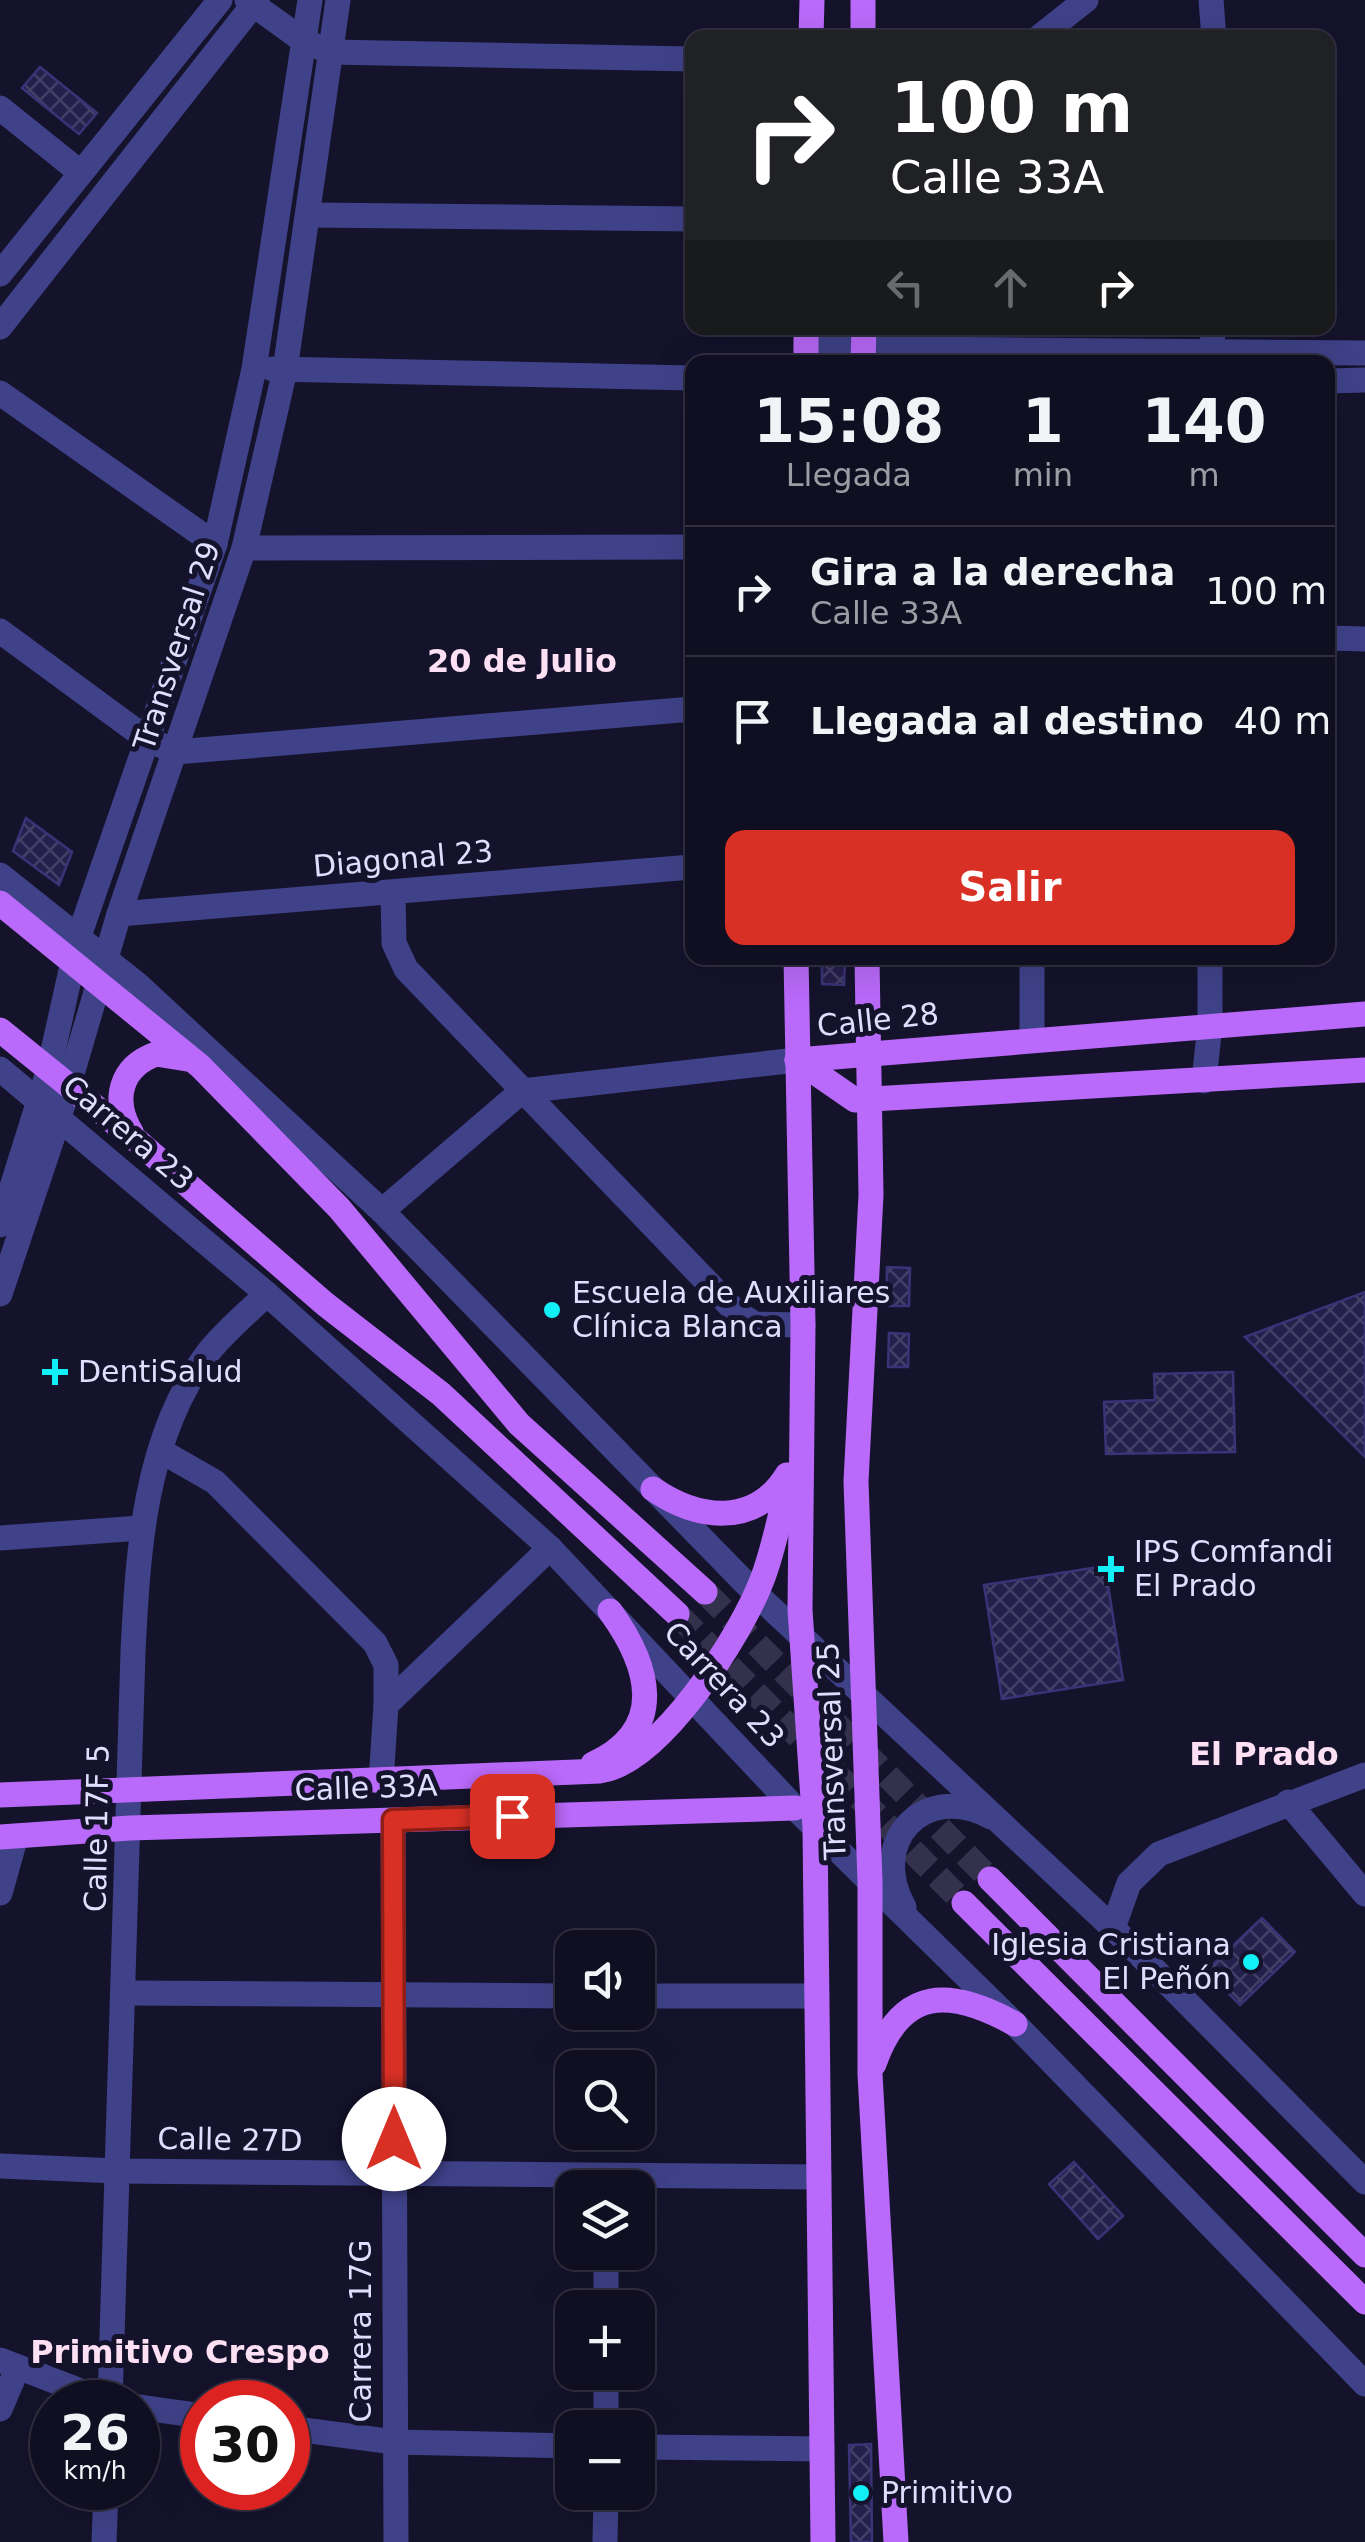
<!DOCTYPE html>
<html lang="es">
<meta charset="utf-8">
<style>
body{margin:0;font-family:"DejaVu Sans",sans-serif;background:#1e1c2e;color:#f1f3f6;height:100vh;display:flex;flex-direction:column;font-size:38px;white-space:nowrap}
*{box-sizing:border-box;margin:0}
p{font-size:32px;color:#9c9ca5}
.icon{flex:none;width:55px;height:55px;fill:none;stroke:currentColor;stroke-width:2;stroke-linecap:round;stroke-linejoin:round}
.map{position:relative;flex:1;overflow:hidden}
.panel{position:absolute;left:685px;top:355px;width:650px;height:610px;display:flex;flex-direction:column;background:#100e21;border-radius:20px;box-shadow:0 10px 40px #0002,0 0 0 2px #302e3f}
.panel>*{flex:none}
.guide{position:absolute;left:685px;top:30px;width:650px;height:305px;border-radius:20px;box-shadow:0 10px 40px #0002,0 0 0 2px #302e3f;background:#202124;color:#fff;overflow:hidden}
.fabs{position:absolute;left:555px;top:1930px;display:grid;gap:20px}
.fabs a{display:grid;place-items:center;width:100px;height:100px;border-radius:20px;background:#100e21;box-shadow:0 10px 40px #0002,0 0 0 2px #302e3f;font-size:50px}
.speed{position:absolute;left:30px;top:2380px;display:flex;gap:20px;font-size:50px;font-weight:700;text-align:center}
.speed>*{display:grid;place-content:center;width:130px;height:130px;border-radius:50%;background:#100e21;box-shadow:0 10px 40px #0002,0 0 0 2px #302e3f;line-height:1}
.speed small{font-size:25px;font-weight:400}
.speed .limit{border:15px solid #d22;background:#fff;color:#111}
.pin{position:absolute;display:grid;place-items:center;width:85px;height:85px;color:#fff;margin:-42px;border-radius:20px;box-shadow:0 5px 15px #0006}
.me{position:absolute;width:110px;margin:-55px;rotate:0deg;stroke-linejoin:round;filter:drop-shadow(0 0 8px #0008)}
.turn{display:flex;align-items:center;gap:35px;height:210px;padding:0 40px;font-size:45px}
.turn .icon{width:130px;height:130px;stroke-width:2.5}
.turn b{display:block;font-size:70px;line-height:85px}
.lanes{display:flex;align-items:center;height:95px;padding:0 40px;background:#0003;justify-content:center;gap:50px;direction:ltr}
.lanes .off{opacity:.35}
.eta{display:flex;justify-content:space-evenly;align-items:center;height:170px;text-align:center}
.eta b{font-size:60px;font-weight:800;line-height:70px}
.button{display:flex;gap:20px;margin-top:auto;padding:20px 40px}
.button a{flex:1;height:115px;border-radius:20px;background:#d93025;color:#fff;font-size:40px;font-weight:800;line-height:115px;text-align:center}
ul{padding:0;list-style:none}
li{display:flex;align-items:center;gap:30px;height:130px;padding:0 40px;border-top:2px solid #302e3f}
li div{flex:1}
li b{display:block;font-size:38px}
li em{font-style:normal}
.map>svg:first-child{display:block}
</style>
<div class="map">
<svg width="1365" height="2542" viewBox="0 0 1365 2542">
<defs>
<pattern id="building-cross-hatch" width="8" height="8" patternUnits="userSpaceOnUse" patternTransform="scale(2.5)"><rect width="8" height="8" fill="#251f4c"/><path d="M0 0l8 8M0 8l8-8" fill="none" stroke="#443f67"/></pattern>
</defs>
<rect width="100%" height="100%" fill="#15132c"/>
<g fill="url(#building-cross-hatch)" stroke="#3b3277" stroke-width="2.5">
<polygon points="40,67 97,113 79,134 22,88"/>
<polygon points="26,818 72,852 59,885 13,851"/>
<polygon points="822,958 845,958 844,985 822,984"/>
<polygon points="887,1267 910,1268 909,1306 886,1306"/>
<polygon points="1365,1292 1365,1457 1245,1337"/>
<polygon points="889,1333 909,1334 908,1367 888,1367"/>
<polygon points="1233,1372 1235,1452 1106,1454 1104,1402 1155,1400 1154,1374"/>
<polygon points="1105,1566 1123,1680 1002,1699 984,1585"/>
<polygon points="1262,1918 1295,1952 1240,2005 1206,1971"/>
<polygon points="1074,2162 1123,2216 1098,2239 1049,2184"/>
<polygon points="871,2444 872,2542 851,2542 849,2445"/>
</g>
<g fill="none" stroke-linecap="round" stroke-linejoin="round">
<g stroke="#33314c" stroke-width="25" stroke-dasharray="25 12" stroke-linecap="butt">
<polyline points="705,1592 990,1879"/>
<polyline points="677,1614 964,1903"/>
</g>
<g stroke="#3f4289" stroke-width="25">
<polyline points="247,0 304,41 331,52 692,59"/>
<polyline points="1211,0 1214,38"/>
<polyline points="1038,38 1086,0"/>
<polyline points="0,108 81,173"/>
<polyline points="310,215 692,219"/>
<polyline points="0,274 220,0"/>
<polyline points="0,327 257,0"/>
<polyline points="806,348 1365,353"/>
<polyline points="1212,353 1213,328"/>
<polyline points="273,369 692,378"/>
<polyline points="1328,381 1365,380"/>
<polyline points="0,393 215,544"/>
<polyline points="244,548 692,547"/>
<polyline points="0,631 147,739 176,752 692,709"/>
<polyline points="1328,638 1365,639"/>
<polyline points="0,875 137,984 382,1211 756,1594 1113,1928 1365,2182"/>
<polyline points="393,894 394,943 406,969 736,1312 755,1324 803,1325"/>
<polyline points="119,914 692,867"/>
<polyline points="1032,1038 1032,958"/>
<polyline points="0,1069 267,1294 550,1548 795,1808 1015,2024 1365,2384"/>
<polyline points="1204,1081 1210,1025 1210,958"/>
<polyline points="382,1211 522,1091 797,1060"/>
<polyline points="0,1225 49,1069 78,939 215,544 254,369 310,0"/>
<polyline points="0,1294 59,1118 119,914 244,548 285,370 338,0"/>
<polyline points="161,1451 215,1482 375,1643 386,1665 386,1705"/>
<polyline points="0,1538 141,1528"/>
<polyline points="381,1782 386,1705 550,1548"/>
<polyline points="1288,1802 1365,1894"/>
<polyline points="393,1820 396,2542"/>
<polyline points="0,1893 16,1836"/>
<path d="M904 1907C867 1841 925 1781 991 1817"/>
<polyline points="1113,1928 1129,1883 1159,1854 1365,1775"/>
<polyline points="126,1993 572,1996"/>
<polyline points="638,1996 817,1996"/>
<polyline points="0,2166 117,2171 819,2177"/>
<polyline points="606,2308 606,2252"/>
<polyline points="0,2360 109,2402"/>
<path d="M110 2402 133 1652C138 1552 144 1439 207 1354 224 1332 247 1313 267 1294"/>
<polyline points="138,2407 202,2416"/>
<polyline points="0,2409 18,2367"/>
<polyline points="288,2428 394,2442 572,2446"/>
<polyline points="606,2428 606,2372"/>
<polyline points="638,2447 822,2449"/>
<polyline points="104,2542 106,2488"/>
<polyline points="605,2542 606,2492"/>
</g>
<g stroke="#ba6afa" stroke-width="25">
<polyline points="863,0 863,38"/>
<polyline points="811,38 812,0"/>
<polyline points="806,362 806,328"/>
<polyline points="863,362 864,328"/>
<polyline points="0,903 200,1066 339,1208 519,1424 705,1592"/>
<polyline points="796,958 803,1325 800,1610 815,1828 823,2542"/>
<polyline points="867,958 871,1195 856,1481 870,1882 870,2074 896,2542"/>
<polyline points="0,1030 136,1140 325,1304 441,1394 677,1614"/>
<polyline points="797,1060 855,1100 1365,1070"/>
<polyline points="797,1060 1365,1014"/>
<path d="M131 1132C112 1100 120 1067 156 1054L187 1059"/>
<path d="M653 1489C698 1520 755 1527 787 1475"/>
<path d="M593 1764C669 1729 649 1665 610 1611"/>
<path d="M0 1795 600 1771C661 1762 741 1635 762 1580 775 1547 781 1509 790 1475"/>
<polyline points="0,1837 130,1828 795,1808"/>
<polyline points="990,1879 1365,2255"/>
<polyline points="964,1903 1365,2302"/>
<path d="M874 2064C901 1986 950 1988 1015 2024"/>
</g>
</g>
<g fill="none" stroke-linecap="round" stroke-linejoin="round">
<defs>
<polyline id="route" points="394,2139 393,1820 512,1816"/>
</defs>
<use href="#route" stroke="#8d1f18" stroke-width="25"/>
<use href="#route" stroke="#d93025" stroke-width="18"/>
</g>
<g fill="#12f0f7" stroke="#15132c" stroke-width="4">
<circle cx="552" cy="1310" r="10"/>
<path d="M50 1357h10v10h10v10h-10v10h-10v-10h-10v-10h10z"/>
<path d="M1106 1554h10v10h10v10h-10v10h-10v-10h-10v-10h10z"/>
<circle cx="1251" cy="1962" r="10"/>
<circle cx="861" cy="2493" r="10"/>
</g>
<g text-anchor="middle" stroke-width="10" stroke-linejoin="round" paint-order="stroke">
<g font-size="30" fill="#e0defe" stroke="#15132c">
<text transform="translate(177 646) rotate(-72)" y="10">Transversal 29</text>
<text transform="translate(403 859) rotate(-5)" y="10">Diagonal 23</text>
<text transform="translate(878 1020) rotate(-6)" y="10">Calle 28</text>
<text transform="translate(128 1133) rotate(40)" y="10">Carrera 23</text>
<text transform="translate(724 1685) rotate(47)" y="10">Carrera 23</text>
<text transform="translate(832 1751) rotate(-92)" y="10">Transversal 25</text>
<text transform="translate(366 1788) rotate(-2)" y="10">Calle 33A</text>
<text transform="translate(97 1828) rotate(-89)" y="10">Calle 17F 5</text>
<text transform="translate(230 2140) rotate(1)" y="10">Calle 27D</text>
<text transform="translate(361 2331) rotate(-90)" y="10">Carrera 17G</text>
</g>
<g font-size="30" fill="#e0defe" stroke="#15132c" text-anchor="start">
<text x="572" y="1303">Escuela de Auxiliares<tspan x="572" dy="34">Clínica Blanca</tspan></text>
<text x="78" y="1382">DentiSalud</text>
<text x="1134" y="1562">IPS Comfandi<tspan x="1134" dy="34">El Prado</tspan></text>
<text x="1231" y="1955" text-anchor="end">Iglesia Cristiana<tspan x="1231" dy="34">El Peñón</tspan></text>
<text x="881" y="2503">Primitivo</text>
</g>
<g font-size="32" font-weight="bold" fill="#fee0f5" stroke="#15132c">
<text x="522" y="672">20 de Julio</text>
<text x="1264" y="1765">El Prado</text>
<text x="180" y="2363">Primitivo Crespo</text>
</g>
</g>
</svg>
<div class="fabs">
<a><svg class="icon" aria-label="sound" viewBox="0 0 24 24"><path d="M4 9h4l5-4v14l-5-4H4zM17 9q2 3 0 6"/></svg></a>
<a><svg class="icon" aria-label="search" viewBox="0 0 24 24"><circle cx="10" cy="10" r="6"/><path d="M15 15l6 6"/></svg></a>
<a><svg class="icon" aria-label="layers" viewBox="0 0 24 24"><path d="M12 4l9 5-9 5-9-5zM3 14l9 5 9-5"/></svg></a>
<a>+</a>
<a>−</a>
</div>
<div class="speed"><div>26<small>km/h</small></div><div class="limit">30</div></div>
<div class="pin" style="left:512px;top:1816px;background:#d93025"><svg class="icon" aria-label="arrive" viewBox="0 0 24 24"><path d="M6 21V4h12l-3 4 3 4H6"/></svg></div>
<svg class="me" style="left:394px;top:2139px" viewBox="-20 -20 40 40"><circle r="19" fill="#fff"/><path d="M0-13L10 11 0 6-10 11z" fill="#d93025"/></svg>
<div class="guide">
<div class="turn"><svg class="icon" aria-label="right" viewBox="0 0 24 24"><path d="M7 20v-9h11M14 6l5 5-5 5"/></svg><div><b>100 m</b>Calle 33A</div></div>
<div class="lanes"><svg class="icon off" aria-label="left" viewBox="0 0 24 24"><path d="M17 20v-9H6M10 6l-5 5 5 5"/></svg><svg class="icon off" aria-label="ahead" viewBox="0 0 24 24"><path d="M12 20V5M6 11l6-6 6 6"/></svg><svg class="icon" aria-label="right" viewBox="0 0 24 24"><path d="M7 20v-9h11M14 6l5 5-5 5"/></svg></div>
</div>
<section class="panel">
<div class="eta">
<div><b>15:08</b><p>Llegada</p></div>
<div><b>1</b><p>min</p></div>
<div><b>140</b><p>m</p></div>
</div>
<ul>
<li><svg class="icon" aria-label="right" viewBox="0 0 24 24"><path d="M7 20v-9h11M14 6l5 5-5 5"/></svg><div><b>Gira a la derecha</b><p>Calle 33A</p></div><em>100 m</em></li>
<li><svg class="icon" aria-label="arrive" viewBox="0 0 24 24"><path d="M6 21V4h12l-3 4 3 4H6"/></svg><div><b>Llegada al destino</b></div><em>40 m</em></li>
</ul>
<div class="button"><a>Salir</a></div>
</section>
</div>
